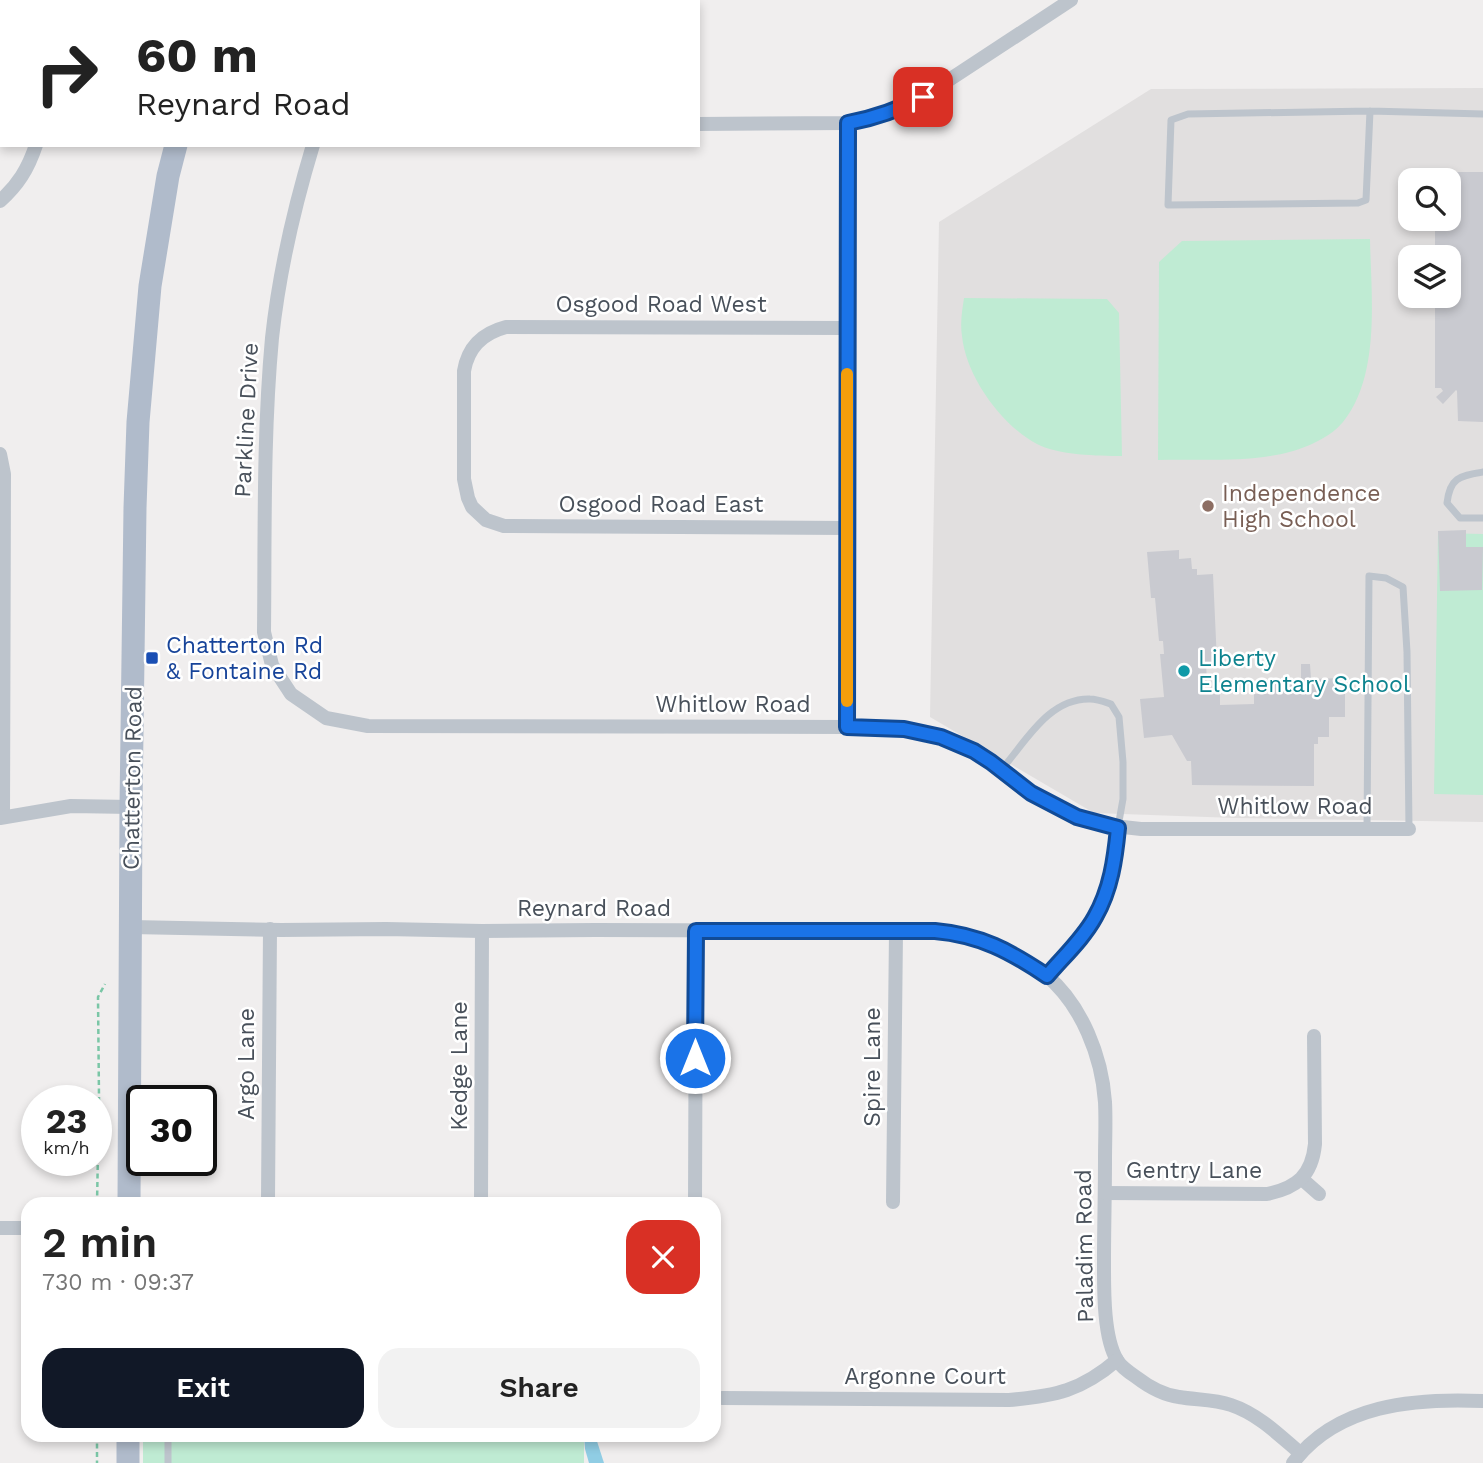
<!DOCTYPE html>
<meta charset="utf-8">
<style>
body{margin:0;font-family:"Work Sans",sans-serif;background:#f2f2f2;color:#222;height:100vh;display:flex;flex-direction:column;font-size:26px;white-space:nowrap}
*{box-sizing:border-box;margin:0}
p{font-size:23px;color:#767676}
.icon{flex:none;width:38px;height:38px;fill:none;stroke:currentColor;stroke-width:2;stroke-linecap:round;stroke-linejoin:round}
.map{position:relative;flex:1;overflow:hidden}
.drawer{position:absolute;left:21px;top:1197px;width:700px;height:245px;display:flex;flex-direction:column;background:#fff;border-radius:21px;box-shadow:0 4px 10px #0003}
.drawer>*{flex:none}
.hud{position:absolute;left:0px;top:0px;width:700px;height:147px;box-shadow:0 4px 10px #0003;background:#fff;color:#222;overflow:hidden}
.buttons{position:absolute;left:1398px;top:168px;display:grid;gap:14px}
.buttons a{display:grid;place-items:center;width:63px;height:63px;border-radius:14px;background:#fff;box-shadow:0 4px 10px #0003;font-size:35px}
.speed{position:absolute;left:21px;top:1085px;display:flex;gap:14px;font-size:35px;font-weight:700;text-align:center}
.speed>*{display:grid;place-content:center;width:91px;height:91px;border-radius:50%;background:#fff;box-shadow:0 4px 10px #0003;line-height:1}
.speed small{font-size:18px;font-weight:400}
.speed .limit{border:4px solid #111;border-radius:10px;background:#fff;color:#111}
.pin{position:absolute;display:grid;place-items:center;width:60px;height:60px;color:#fff;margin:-30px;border-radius:14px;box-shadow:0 4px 10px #0006}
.me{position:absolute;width:77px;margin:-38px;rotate:0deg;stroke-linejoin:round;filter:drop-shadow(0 0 5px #0008)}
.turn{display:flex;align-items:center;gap:24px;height:147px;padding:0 21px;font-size:32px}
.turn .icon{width:91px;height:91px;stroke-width:2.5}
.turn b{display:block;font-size:49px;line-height:60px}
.round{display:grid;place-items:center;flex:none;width:74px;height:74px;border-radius:21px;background:#f2f2f2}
.summary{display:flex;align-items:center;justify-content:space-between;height:119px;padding:0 21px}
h1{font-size:42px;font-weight:600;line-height:52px}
.action{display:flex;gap:14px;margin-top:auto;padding:14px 21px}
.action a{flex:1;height:80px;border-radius:21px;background:#111827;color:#fff;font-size:28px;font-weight:600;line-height:80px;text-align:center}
.action a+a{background:#f2f2f2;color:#222}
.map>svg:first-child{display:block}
</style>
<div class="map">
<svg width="1483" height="1463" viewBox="0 0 1483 1463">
<rect width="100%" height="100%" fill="#f0eeee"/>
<path fill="#e1dfdf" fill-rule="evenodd" d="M1483 88V822L1235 818 1094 813 930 717 939 222 1151 89ZM1410 180H1449V219H1410ZM1410 257H1449V296H1410Z"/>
<g fill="#bfebd3">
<path d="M1370 239C1371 295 1381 375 1343 422 1328 440 1299 451 1276 455 1238 462 1197 459 1158 460L1159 262 1182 241Z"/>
<path d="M964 298 1107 299 1119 313 1122 456C1098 456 1058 455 1037 444 1001 425 966 376 962 336 960 324 962 311 964 298Z"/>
<polygon points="1438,533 1483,534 1483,795 1434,794"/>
<rect x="143" y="1435" width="441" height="28"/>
</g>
<polygon fill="#90cde4" points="584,1435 595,1435 604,1463 589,1463 585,1449"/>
<g fill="#c9cad0">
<polygon points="1457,172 1483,172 1483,422 1458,421 1457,391 1456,390 1443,404 1436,397 1443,391 1441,388 1435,388 1435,296 1449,296 1449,257 1435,257 1435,219 1449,219 1449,194 1458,203"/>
<polygon points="1466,530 1466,547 1483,547 1482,590 1440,591 1438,531"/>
<polygon points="1179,550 1179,559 1191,558 1192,569 1197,569 1197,575 1213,574 1217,662 1206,663 1207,682 1220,681 1220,705 1254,704 1254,694 1269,694 1268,683 1301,682 1301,664 1310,664 1311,679 1345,678 1345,717 1329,717 1329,737 1318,737 1318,744 1314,744 1314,786 1192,785 1191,761 1187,761 1172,735 1144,738 1140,699 1164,697 1160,654 1164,654 1163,641 1159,641 1155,598 1151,598 1147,552"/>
</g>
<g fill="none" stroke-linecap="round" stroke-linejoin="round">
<g stroke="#7ac6a6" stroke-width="2.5" stroke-dasharray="5 3.5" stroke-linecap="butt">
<polyline points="97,1204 99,1098 98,997 105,984"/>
<polyline points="97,1435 97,1463"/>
</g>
<g stroke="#bdc4cc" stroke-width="7">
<polyline points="1370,111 1366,200 1358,203 1168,205 1171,120 1188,114 1370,111 1483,114"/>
<path d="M1483 472C1460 476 1450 477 1447 503L1460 518H1483"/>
<path d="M1001 770C1025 743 1048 698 1090 699 1097 699 1105 702 1111 704L1119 717 1123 762V799L1118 827"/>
<polyline points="1367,829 1369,576 1386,578 1403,587 1407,652 1409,829"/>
<polyline points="168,1435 168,1463"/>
</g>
<g stroke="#bdc4cc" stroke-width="14">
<polyline points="68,2 68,0"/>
<polyline points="359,2 359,0"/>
<polyline points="698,124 848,123 873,118 901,108 923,97 1071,0"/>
<path d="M313 145C294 208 279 273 272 338 263 436 265 534 264 632L272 665 291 694 326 718 368 726 847 727C885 727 923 728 958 743 981 753 997 768 1016 783 1053 810 1095 826 1141 829H1409"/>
<path d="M0 201C18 185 28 169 36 145"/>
<polyline points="0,454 4,474 3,817"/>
<path d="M847 528 512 526H504L486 520 472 507 468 498 464 479V371C468 347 483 333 506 327L847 328"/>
<polyline points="847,727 848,123"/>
<polyline points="0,818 71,806 131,807"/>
<path d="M131 927 281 930 386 929 482 931 595 930 935 931C969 934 1000 944 1029 964 1034 967 1041 971 1046 975 1082 1005 1102 1057 1105 1102 1106 1121 1105 1141 1105 1160 1105 1194 1104 1227 1104 1261 1104 1287 1103 1337 1117 1360 1121 1367 1130 1373 1136 1377 1149 1387 1163 1395 1179 1397 1196 1400 1214 1399 1231 1405 1258 1414 1279 1435 1300 1453"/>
<path d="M1047 976C1063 957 1083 939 1095 917 1111 889 1115 859 1118 828"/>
<polyline points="1302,1179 1319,1194"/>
<path d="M1105 1193 1267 1194C1297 1188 1312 1175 1315 1144L1314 1036"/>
<polyline points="268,1199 270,929"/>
<polyline points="481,1201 482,931"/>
<polyline points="893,1202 896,932"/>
<polyline points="695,1203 696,931"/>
<polyline points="0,1228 28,1228"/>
<path d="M722 1398 1009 1400C1055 1396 1081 1391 1117 1360"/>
<path d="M1293 1463C1337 1404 1415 1398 1483 1401"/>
</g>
<g stroke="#b0bbcb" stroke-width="23">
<polyline points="216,2 216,0"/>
<polyline points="129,1204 131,807 135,508 138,422 150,286 168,176 176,145"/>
<polyline points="128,1463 128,1435"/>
</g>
</g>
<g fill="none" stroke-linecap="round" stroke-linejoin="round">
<defs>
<path id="route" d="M695 1058 696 931H935C980 935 1010 951 1047 976 1063 957 1083 939 1095 917 1111 889 1115 859 1118 828L1077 817 1031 793 991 762 974 751 941 737 904 729 847 727 848 123C875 118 898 110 923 97"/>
</defs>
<use href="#route" stroke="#114b97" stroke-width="18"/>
<use href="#route" stroke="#1a73e8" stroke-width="12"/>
<polyline stroke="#f59e0b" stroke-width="12" points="847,374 847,701"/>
</g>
<circle fill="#8d6e63" stroke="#fff" stroke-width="2.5" cx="1208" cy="506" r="7"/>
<rect fill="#1a4fb4" stroke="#fff" stroke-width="2.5" x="145" y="651" width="14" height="14" rx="3.5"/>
<circle fill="#0f9aa8" stroke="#fff" stroke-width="2.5" cx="1184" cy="671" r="7"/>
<g text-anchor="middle" stroke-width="5" stroke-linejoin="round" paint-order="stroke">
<g font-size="23" fill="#48505a" stroke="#fff">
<text x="661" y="312">Osgood Road West</text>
<text transform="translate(246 420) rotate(-87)" y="8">Parkline Drive</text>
<text x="661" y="512">Osgood Road East</text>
<text x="733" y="712">Whitlow Road</text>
<text transform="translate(132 778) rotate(-89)" y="8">Chatterton Road</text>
<text x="1295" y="814">Whitlow Road</text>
<text x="594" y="916">Reynard Road</text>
<text transform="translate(246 1064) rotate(-90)" y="8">Argo Lane</text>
<text transform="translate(459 1066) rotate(-90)" y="8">Kedge Lane</text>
<text transform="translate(872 1067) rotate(-90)" y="8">Spire Lane</text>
<text x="1194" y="1178">Gentry Lane</text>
<text transform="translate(1084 1246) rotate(-91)" y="8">Paladim Road</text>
<text x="925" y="1384">Argonne Court</text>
</g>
<g font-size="23" fill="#785e54" stroke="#fff" text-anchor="start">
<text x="1222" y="501">Independence<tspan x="1222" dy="26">High School</tspan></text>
</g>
<g font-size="23" fill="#164399" stroke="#fff" text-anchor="start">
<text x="166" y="653">Chatterton Rd<tspan x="166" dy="26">&amp; Fontaine Rd</tspan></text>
</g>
<g font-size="23" fill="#0d838f" stroke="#fff" text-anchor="start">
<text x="1198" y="666">Liberty<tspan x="1198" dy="26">Elementary School</tspan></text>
</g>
</g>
</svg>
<div class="buttons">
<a><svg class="icon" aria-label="search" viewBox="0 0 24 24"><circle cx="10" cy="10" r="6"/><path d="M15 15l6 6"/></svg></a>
<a><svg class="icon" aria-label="layers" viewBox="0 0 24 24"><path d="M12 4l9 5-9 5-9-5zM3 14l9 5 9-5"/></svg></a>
</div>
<div class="speed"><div>23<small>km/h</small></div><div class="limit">30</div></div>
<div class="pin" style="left:923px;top:97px;background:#d93025"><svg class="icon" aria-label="arrive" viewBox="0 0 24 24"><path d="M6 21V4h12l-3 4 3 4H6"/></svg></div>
<svg class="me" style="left:695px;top:1058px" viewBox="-20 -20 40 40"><circle r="17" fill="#1a73e8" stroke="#fff" stroke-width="3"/><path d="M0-11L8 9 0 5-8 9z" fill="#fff"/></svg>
<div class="hud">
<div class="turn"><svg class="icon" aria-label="right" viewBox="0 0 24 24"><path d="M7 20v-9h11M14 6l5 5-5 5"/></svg><div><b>60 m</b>Reynard Road</div></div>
</div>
<section class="drawer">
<div class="summary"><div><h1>2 min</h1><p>730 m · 09:37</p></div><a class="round" style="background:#d93025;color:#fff"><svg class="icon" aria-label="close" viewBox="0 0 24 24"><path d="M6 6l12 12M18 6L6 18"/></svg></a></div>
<div class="action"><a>Exit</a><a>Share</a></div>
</section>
</div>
